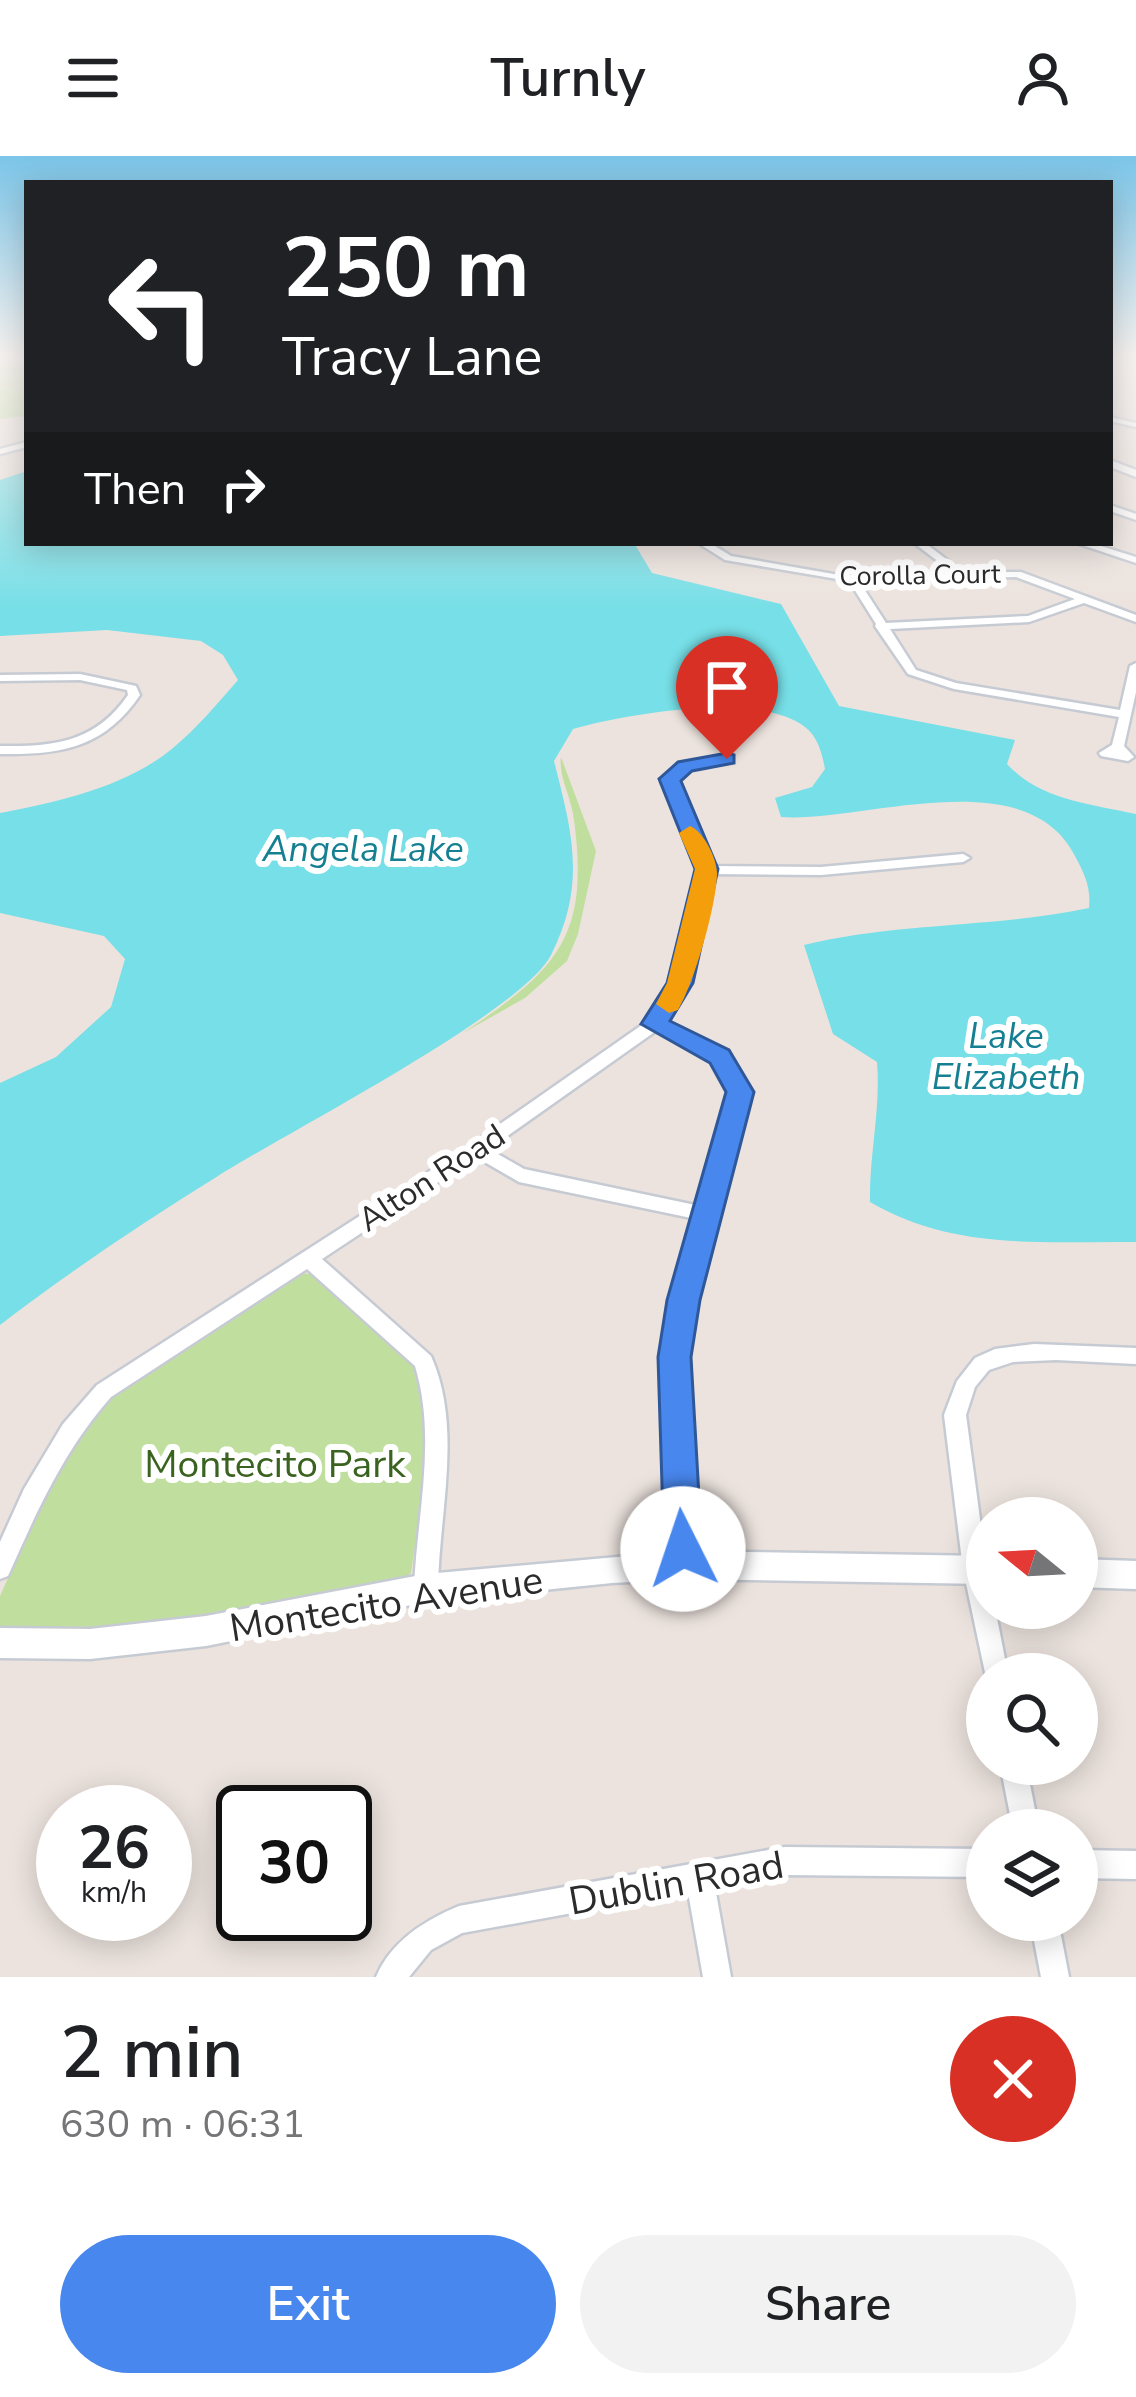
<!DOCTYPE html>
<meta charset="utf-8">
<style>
body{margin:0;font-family:"Nunito Sans",sans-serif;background:#f2f2f2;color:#202124;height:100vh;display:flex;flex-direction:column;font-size:45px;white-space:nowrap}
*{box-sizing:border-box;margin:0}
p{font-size:39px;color:#757577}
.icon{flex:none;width:66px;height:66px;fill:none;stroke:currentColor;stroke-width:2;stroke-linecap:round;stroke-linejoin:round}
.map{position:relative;height:1821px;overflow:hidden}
.sheet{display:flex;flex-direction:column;background:#fff;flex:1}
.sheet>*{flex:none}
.hud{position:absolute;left:24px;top:24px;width:1089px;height:366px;border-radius:0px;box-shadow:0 6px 30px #0003;background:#202124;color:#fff;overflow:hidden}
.needle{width:78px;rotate:288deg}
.tools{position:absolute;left:966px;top:1341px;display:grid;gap:24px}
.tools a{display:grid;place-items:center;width:132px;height:132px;border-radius:50%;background:#fff;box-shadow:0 6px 30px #0003;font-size:60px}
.speed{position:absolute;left:36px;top:1629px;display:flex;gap:24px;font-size:60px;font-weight:700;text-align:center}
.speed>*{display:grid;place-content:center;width:156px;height:156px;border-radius:50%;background:#fff;box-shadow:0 6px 30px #0003;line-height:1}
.speed small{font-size:30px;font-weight:400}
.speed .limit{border:6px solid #111;border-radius:18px;background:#fff;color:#111}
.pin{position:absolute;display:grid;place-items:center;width:102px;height:102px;color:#fff;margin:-123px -51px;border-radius:50% 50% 50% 0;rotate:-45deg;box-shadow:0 0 12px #0007}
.pin .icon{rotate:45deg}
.me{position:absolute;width:132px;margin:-66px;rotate:356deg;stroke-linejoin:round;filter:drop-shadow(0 0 9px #0008)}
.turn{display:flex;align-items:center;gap:42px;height:252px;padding:0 60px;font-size:54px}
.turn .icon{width:156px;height:156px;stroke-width:2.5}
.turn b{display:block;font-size:84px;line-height:102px}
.then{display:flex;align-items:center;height:114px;padding:0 60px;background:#0003;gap:24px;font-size:45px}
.round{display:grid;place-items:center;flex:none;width:126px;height:126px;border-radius:63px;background:#f2f2f2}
.head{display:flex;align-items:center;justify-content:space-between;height:204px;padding:0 60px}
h1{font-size:72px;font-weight:600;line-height:90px}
.action{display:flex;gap:24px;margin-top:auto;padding:24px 60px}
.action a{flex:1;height:138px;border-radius:72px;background:#4887ee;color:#fff;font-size:48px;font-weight:600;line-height:138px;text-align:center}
.action a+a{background:#f2f2f2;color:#202124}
header{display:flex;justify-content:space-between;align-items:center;height:156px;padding:0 60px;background:#fff;font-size:54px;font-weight:600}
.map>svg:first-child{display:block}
</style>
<header><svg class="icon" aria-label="menu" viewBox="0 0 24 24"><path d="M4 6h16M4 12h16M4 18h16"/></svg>Turnly<svg class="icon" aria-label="person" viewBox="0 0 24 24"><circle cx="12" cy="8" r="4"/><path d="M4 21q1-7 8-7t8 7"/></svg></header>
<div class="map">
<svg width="1136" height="1821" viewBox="0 0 1136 1821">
<rect width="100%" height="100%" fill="#ece3de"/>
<g fill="#c0df9e">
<polygon points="27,205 27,260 0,263 0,208"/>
<path d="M561 601 596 695 578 778 567 805 525 842 463 877C556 814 590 782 574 664 572 643 558 620 561 601Z"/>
<path d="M301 1117 317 1119C346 1146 406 1188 421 1223 437 1260 417 1375 411 1417L394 1431 175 1472 6 1476 0 1471V1440L61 1304 97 1250Z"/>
</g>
<path fill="#77dfe7" d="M27 315V387H634L652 417 781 448 839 550 1015 584 1007 608C1040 644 1091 648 1136 658V1086C1042 1085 954 1095 870 1046 869 998 881 954 877 906L833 878 804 789C897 766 995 772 1089 752 1091 731 1085 719 1075 700 1026 603 862 667 781 661L775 642 812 631 825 613C822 597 818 581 805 571 758 535 626 558 573 573L554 605C572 676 587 728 551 799 522 856 284 978 218 1020 144 1066 69 1116 0 1169V927L56 901 111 851 125 803 104 780 0 757V657C58 646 126 631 173 592 197 572 218 547 238 524L223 499 201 485 107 474 0 480V324Z"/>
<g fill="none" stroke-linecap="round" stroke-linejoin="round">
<defs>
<g id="street">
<polygon points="1110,261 1136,267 1136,271 1110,265"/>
<polygon points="27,286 27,291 0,298 0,293"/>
<polygon points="1110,349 1136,358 1136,364 1110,355"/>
<path d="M698 387H710L731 400 839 419 952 416 914 387H925L963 416H1021L1136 459V466L1084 447 1029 466 890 473 916 514 956 527 1120 554 1130 510 1136 507V536L1124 590 1134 601 1128 605 1101 600 1099 597 1112 589 1119 561 954 533 908 518 875 470 876 468 849 425 725 404ZM1016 421 1075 443 1028 460 886 467 859 425Z"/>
<polygon points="1076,387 1091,387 1136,401 1136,407"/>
<path d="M80 518 136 530 140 539C104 592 61 599 0 598V590C54 591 96 586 128 539L127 534 80 524 0 525V519Z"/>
<path d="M727 599 731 600V606L690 613 677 624 711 710 821 711 963 698 970 702 963 706 821 719 712 718 688 827 664 866 726 897 748 936 693 1144 685 1201 696 1409 692 1417 684 1420 676 1417 672 1409 665 1201 673 1144 696 1063 519 1026 476 1001 322 1103 431 1200C463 1272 439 1356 438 1432L434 1440 426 1443 418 1440 414 1432C417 1358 437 1283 415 1210L307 1113 111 1241C64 1294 37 1355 8 1420L0 1423V1386L24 1333 63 1268 97 1229 470 989 649 864 672 827 699 714 664 623 682 607ZM656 875 714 905 732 936 700 1050 524 1013 489 993Z"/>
<polygon points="1034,1188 1136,1192 1136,1208 1056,1204 1013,1206 989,1214 975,1231 966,1259 987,1415 987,1452 995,1452 1008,1518 987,1518 987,1526 963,1413 944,1259 957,1225 975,1202 995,1193"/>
<polygon points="1000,1608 1026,1608 1039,1674 1013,1674"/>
<path d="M785 1691 987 1693V1721L785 1719 715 1731 731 1821H703L688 1736 462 1777 431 1794 409 1821H376C391 1785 425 1764 459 1750Z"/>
<polygon points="1077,1694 1136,1695 1136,1723 1077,1722"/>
<polygon points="1030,1764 1058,1764 1069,1821 1041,1821"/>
</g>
<g id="secondary">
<polygon points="1110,304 1136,314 1136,321 1110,311"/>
<polygon points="684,1395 987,1400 987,1428 684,1423 612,1427 426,1446 206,1490 90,1503 0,1502 0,1472 90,1473 206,1460 426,1418"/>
<polygon points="1077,1403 1136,1405 1136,1433 1077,1431"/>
</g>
</defs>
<use href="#street" stroke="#c6cbd3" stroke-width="5"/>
<use href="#secondary" stroke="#c6cbd3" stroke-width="5"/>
<use href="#street" fill="#fff" fill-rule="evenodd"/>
<use href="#secondary" fill="#fff" fill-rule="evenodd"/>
</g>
<linearGradient id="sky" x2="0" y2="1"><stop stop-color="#7bc5e8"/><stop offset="0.44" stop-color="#f6f2f0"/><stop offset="1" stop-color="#f6f2f0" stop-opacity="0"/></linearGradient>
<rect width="1136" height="453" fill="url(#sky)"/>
<polygon fill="#4887ee" stroke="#2f589b" stroke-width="3" points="727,597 734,599 734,607 692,615 681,625 718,713 693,827 670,865 729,894 754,936 700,1144 691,1201 702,1393 696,1405 683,1411 669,1405 664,1393 658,1201 667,1144 726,936 710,907 641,868 667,827 695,713 659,623 678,606"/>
<path fill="#f59e0b" d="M690 670C703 675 717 702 717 717 717 748 694 828 678 854L669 857 656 848 667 827 695 713 679 677Z"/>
<g text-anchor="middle" stroke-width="12" stroke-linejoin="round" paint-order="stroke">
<g font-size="27" fill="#2b2b2b" stroke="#fff">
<text transform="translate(920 419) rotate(-1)" y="9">Corolla Court</text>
</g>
<g font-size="33" fill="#2b2b2b" stroke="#fff">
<text transform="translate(431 1021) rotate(-33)" y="12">Alton Road</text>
</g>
<g font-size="36" font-style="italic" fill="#168093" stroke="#fff">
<text x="363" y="705">Angela Lake</text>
<text x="1006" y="892">Lake<tspan x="1006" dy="41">Elizabeth</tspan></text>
</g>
<g font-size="39" fill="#3a631f" stroke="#fff">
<text x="275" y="1321">Montecito Park</text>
</g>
<g font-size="39" fill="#2b2b2b" stroke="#fff">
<text transform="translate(386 1447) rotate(-9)" y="14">Montecito Avenue</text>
<text transform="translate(676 1726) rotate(-10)" y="14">Dublin Road</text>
</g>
</g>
</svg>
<div class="tools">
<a><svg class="needle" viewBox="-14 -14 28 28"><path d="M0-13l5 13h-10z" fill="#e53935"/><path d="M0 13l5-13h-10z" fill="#757577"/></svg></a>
<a><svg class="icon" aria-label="search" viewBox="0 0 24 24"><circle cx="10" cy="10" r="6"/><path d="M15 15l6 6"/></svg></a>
<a><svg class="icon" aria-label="layers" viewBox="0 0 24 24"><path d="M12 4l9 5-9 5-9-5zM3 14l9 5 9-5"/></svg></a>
</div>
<div class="speed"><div>26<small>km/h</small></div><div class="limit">30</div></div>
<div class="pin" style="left:727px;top:603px;background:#d93025"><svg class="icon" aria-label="arrive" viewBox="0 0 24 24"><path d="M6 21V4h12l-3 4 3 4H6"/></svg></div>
<svg class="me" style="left:683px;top:1393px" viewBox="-20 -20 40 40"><circle r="19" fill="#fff"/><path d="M0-13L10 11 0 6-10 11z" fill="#4887ee"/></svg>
<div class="hud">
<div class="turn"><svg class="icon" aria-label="left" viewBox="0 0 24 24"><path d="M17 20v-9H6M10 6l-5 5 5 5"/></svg><div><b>250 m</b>Tracy Lane</div></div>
<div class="then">Then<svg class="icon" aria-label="right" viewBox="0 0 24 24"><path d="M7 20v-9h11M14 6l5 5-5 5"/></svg></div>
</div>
</div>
<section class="sheet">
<div class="head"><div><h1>2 min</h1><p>630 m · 06:31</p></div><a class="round" style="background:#d93025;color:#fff"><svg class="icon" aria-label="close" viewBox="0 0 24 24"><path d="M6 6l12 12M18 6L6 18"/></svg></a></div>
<div class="action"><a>Exit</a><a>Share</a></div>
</section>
